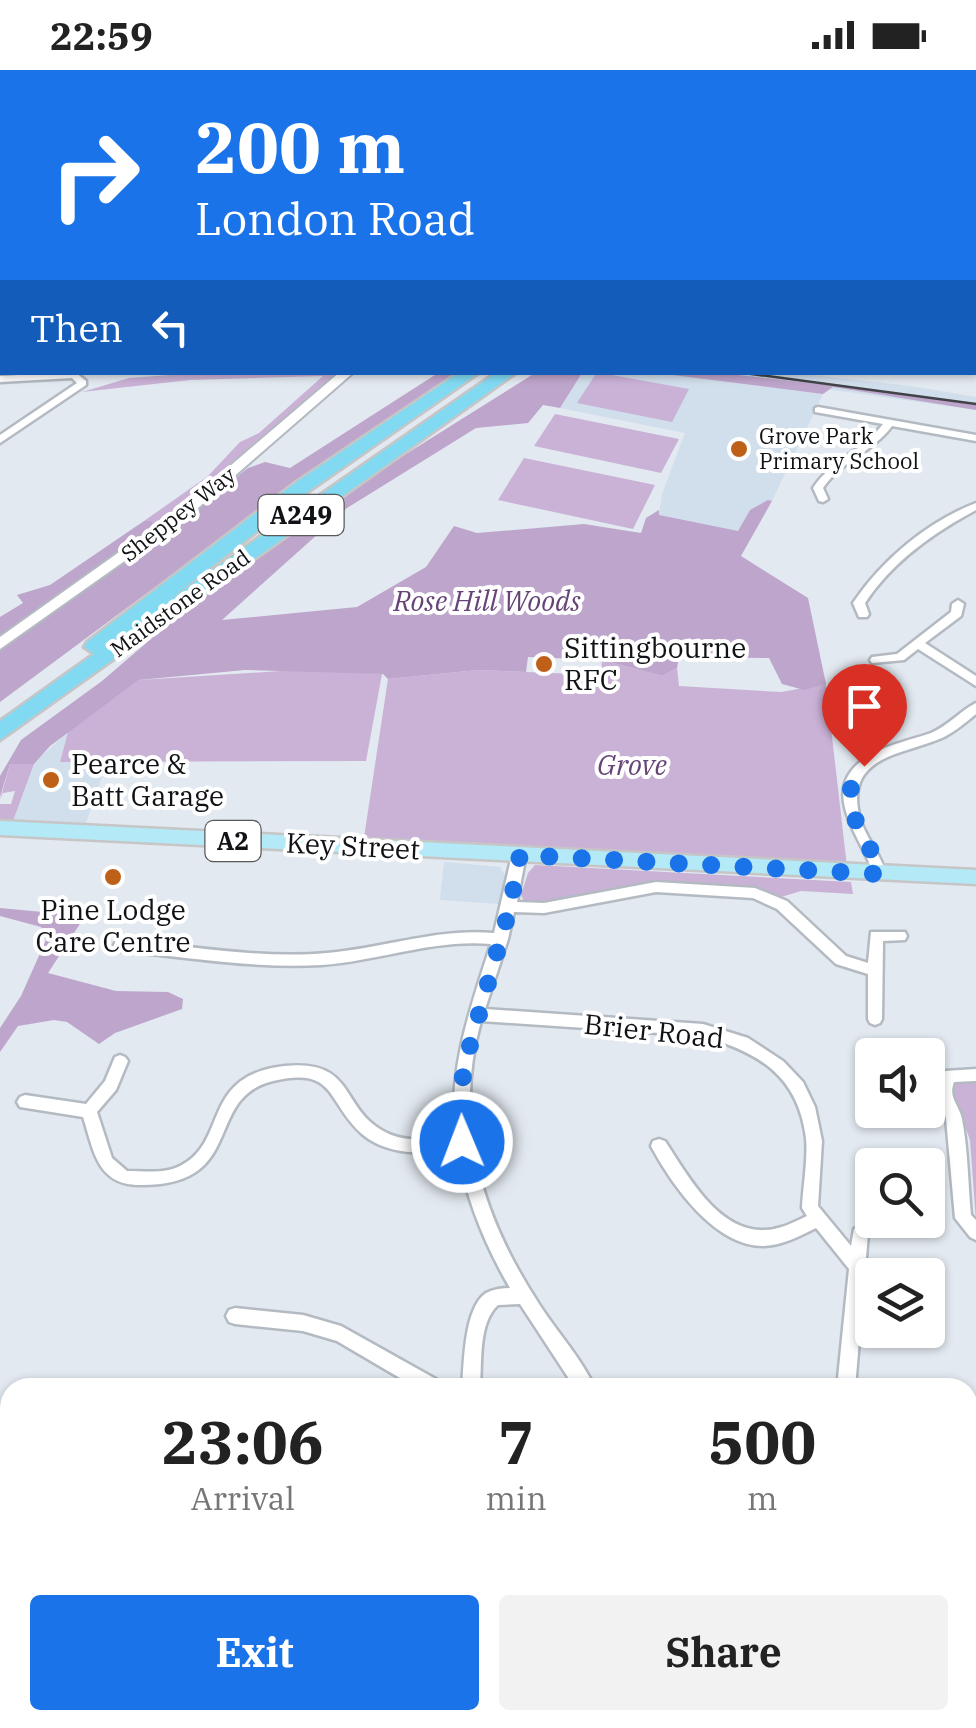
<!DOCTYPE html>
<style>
body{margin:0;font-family:"IBM Plex Serif",serif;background:#f2f2f2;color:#222;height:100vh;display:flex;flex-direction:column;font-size:38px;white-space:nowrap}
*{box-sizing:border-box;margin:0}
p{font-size:32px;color:#767676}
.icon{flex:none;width:55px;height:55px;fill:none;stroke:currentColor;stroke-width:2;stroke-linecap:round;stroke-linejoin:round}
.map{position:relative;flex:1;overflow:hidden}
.details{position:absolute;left:0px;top:1308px;width:978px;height:352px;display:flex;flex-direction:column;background:#fff;border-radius:30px 30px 0 0;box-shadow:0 2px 8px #0004}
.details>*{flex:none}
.top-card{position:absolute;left:0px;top:0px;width:978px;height:305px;box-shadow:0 2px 8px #0004;background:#1a73e8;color:#fff;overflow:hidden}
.tools{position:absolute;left:855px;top:968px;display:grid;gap:20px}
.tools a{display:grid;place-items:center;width:90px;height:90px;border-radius:10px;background:#fff;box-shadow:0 2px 8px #0004;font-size:50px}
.pin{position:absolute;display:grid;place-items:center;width:85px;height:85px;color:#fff;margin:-102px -42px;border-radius:50% 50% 50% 0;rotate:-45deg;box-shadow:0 0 10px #0007}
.pin .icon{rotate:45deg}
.me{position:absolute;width:110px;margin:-55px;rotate:359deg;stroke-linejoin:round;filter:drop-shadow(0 0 8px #0008)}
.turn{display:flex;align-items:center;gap:35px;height:210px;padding:0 30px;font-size:45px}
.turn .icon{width:130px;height:130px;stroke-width:2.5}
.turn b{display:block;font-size:70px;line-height:85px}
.then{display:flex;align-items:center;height:95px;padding:0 30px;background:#0003;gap:20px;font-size:38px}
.eta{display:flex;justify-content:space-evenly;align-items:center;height:170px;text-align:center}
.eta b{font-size:60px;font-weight:700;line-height:70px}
.primary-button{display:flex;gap:20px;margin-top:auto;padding:20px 30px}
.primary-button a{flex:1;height:115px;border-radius:10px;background:#1a73e8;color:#fff;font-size:40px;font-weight:700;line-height:115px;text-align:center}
.primary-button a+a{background:#f2f2f2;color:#222}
.status{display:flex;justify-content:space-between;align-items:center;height:70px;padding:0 50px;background:#fff;direction:ltr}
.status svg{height:28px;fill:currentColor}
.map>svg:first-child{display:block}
</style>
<div class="status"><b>22:59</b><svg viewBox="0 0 49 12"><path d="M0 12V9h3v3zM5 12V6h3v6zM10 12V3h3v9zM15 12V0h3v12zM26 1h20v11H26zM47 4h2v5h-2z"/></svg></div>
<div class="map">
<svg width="976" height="1658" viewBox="0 0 976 1658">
<rect width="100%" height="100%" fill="#e2e9f0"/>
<g fill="#d1deeb">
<polygon points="582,303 656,303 823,324 772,431 750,440 738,461 724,461 659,445 662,424 685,363 560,338"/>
<polygon points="712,303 795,303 911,316 976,327 976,340"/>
<polygon points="68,662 60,691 107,692 85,756 13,751 35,692"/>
<polygon points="444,792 500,797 508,810 504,829 499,834 440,830"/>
</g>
<g fill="#cab2d7">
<polygon points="211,302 341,303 155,457 152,451 144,451 208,406 240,372 259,363 323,306 190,310 82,322 129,308"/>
<polygon points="597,302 601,303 689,319 672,352 577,333"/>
<polygon points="555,344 679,369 661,403 534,376"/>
<polygon points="524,388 655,415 633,459 498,430"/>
<polygon points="602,590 662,606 677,598 679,616 781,622 826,614 847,797 363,774 388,609 478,600 601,605"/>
<polygon points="313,599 382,604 366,691 60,692 68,662 139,610"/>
<polygon points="10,694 34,694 13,751 0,751 0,734 11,734 15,721 3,723 0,730"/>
<polygon points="535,795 851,812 853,824 801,821 778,828 747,817 665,814 541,835 525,833 521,825 528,803"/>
<polygon points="959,1011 976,1013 976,1151 970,1070 952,1019"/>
<polygon points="976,1527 976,1652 960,1650 968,1650 968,1534"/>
</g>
<g fill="#bea5cb">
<polygon points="438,303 461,303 286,420 0,632 0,578 119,496 131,483 145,479 248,398 265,392 290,398"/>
<polygon points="535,303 582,303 560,338 543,335 528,353 476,358 347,438 222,550 357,537 426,497 454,456 477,463 584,454 641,463 646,448 659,440 659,445 738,461 750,440 768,430 772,431 741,486 808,528 826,614 804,620 782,614 769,588 679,587 677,598 662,606 602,590 528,587 526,602 478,600 388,609 383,604 245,600 139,610 50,676 34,694 10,694 0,727 0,706 21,670 102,611 216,513 363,411"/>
<path d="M717 303C803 311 890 322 976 335V340L833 317 823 324 656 303Z"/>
<polygon points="144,451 152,451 155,457 0,567 0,547 23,533 17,525 50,515"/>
<polygon points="0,838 85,846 48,903 116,921 168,922 183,929 182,939 115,963 99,974 67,952 54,950 18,956 0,982 0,958 21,926 46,870 41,857 0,846"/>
</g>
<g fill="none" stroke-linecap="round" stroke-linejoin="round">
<defs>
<g id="street">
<rect x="975" y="39" width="1" height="4"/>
<rect x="975" y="85" width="1" height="5"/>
<rect x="975" y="116" width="1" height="4"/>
<polygon points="975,161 976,162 976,168 975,167"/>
<rect x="975" y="266" width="1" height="7"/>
<polygon points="75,302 86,311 86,315 0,373 0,365 77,313 72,308 0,312 0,306"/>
<path d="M818 337 976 365V371L892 356C873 382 841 391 823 418L828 429 823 432 819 431 813 418C832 389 863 381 883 354L815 342V338Z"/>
<path d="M976 433V440C933 463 892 492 865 533L869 544 867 547H859L853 533C882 490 927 452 976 433Z"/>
<polygon points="958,530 964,534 961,546 925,573 976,606 976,616 918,579 904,590 872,593 870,590 872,587 897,584 951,542 952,534"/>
<path d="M976 633V644C966 652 956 661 944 667 908 684 849 684 858 739 861 763 880 781 886 804L884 808H874C871 800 870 793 866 786 849 750 822 712 872 684 890 674 911 670 931 663 948 656 960 641 976 633Z"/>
<path d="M519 780 526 785 517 832 544 833 656 812 755 818 787 831 846 886 868 893 871 862H905L907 866 905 870 883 871 882 949 880 953 875 955 870 953 868 949V904L836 894 777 839 753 828 656 822 544 843 514 842 508 869 485 939 703 954 748 968 783 991 803 1012 815 1037 822 1071 818 1136 851 1176 854 1159 860 1156 866 1159 868 1164 855 1318H837L849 1199 816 1158C800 1166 783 1175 764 1176 715 1177 672 1115 651 1076L653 1071 659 1069 665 1071C687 1104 716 1159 761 1160 778 1161 792 1153 807 1146L802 1138C803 1116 808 1090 806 1068 798 1005 759 983 703 966L481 951C452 1055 483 1148 539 1234 557 1262 581 1288 595 1318H575L520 1234 498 1235C478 1253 482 1292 480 1318H462C464 1293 464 1238 486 1223 494 1219 502 1218 510 1218 485 1175 466 1129 458 1080 426 1084 388 1086 362 1064 326 1032 337 996 273 1011 202 1028 248 1116 140 1115 97 1115 94 1081 83 1047L20 1037 17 1032 20 1027 25 1025 86 1034 105 1011 115 987 120 985 125 987 128 991 116 1020 97 1042 112 1088 127 1101C144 1101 165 1104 180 1096 229 1072 200 1005 285 996 357 989 339 1040 387 1063 407 1073 434 1069 455 1066 448 999 471 936 491 874 433 869 379 891 322 895 255 899 187 887 121 881L116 879 114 875 116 871 121 869C189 876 259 889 327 883 384 878 437 858 494 863L512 785Z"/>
<path d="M976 999V1011L954 1012C948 1028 959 1034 962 1049 968 1080 968 1114 971 1145L976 1150V1170L970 1167 955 1148 946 1048 938 1031 936 1021 938 1010 945 1001Z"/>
<polygon points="235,1238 303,1245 341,1256 441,1312 444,1318 417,1318 337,1271 303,1261 235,1254 229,1252 226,1246 229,1240"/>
<polygon points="976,1509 976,1533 968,1537 968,1514"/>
<polygon points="0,1560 10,1565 10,1585 0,1581"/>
<polygon points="392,1650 415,1650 418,1658 395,1658"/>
<polygon points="548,1650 568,1650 571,1658 551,1658"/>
<rect x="696" y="1650" width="20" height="8"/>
</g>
<g id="secondary">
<rect x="975" y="197" width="1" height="6"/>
<polygon points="340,302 354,302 191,444 0,579 0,567 181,438"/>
</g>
<polygon id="primary" points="0,751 976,800 976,814 0,765"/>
<polygon id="highway" points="460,302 480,302 309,421 166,532 497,302 517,302 0,670 0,651 94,584 84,577 87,572 295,413"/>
</defs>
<use href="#street" stroke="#b3bac1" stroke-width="5"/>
<use href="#secondary" stroke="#b3bac1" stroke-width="4"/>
<use href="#primary" stroke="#c6c6c7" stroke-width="5"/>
<use href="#highway" stroke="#c6c6c7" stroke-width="5"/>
<use href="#street" fill="#fff" fill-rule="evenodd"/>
<use href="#secondary" fill="#fff" fill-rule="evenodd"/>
<use href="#primary" fill="#b4e9f7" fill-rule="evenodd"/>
<use href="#highway" fill="#82daf2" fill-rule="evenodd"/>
<polyline stroke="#404347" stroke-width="2.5" points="737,302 976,334"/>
</g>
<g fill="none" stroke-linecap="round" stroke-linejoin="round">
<path stroke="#1a73e8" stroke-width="18" stroke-dasharray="0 32.4" d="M462 1072 463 1000 510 837 520 785 879 804C872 765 828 734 864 696"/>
</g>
<g fill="#bf6019" stroke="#fff" stroke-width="4">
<circle cx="739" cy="379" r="10"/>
<circle cx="544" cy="594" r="10"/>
<circle cx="51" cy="710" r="10"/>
<circle cx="113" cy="807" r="10"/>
</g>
<g text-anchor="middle" stroke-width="8" stroke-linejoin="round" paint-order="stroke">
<g font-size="22" fill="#101215" stroke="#fff" text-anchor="start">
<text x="759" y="374">Grove Park<tspan x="759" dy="25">Primary School</tspan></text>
</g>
<g font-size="22" fill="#101215" stroke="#fff">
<text transform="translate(178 444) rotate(-38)" y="8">Sheppey Way</text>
<text transform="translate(180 533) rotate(-36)" y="8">Maidstone Road</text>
</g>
<g fill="#fff" stroke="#58595b" stroke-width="2.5">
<rect x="258.5" y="425" width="85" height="40" rx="8"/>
<rect x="205.5" y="751" width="55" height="40" rx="8"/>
</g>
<g font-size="25" font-weight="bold" fill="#101215">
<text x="301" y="454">A249</text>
<text x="233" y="780">A2</text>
</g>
<g font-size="28" font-style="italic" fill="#647" stroke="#fff">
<text x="487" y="541">Rose Hill Woods</text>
<text x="632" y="705">Grove</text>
</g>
<g font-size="28" fill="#101215" stroke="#fff" text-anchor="start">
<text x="564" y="588">Sittingbourne<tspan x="564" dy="32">RFC</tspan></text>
<text x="71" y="704">Pearce &amp;<tspan x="71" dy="32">Batt Garage</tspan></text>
<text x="113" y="850" text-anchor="middle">Pine Lodge<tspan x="113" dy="32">Care Centre</tspan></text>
</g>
<g font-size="28" fill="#101215" stroke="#fff">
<text transform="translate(353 776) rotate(3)" y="10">Key Street</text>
<text transform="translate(654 961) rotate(6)" y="10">Brier Road</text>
</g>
</g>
</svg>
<div class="tools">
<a><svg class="icon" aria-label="sound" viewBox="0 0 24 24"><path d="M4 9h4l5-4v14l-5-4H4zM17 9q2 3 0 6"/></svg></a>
<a><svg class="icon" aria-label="search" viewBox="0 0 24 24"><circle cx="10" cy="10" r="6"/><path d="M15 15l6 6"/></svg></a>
<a><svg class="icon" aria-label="layers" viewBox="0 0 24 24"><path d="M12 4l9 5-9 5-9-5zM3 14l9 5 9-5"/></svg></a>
</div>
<div class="pin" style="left:864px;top:696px;background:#d93025"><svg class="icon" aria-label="arrive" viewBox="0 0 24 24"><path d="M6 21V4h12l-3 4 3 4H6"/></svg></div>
<svg class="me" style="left:462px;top:1072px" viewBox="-20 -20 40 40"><circle r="17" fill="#1a73e8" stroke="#fff" stroke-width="3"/><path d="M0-11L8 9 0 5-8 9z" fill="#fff"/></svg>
<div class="top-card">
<div class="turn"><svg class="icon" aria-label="right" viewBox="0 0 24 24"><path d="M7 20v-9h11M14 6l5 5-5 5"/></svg><div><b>200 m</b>London Road</div></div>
<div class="then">Then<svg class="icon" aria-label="left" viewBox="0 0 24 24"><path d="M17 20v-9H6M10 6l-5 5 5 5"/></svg></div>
</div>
<section class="details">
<div class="eta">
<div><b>23:06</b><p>Arrival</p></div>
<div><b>7</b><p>min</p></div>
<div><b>500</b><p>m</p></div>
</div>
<div class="primary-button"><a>Exit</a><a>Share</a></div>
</section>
</div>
